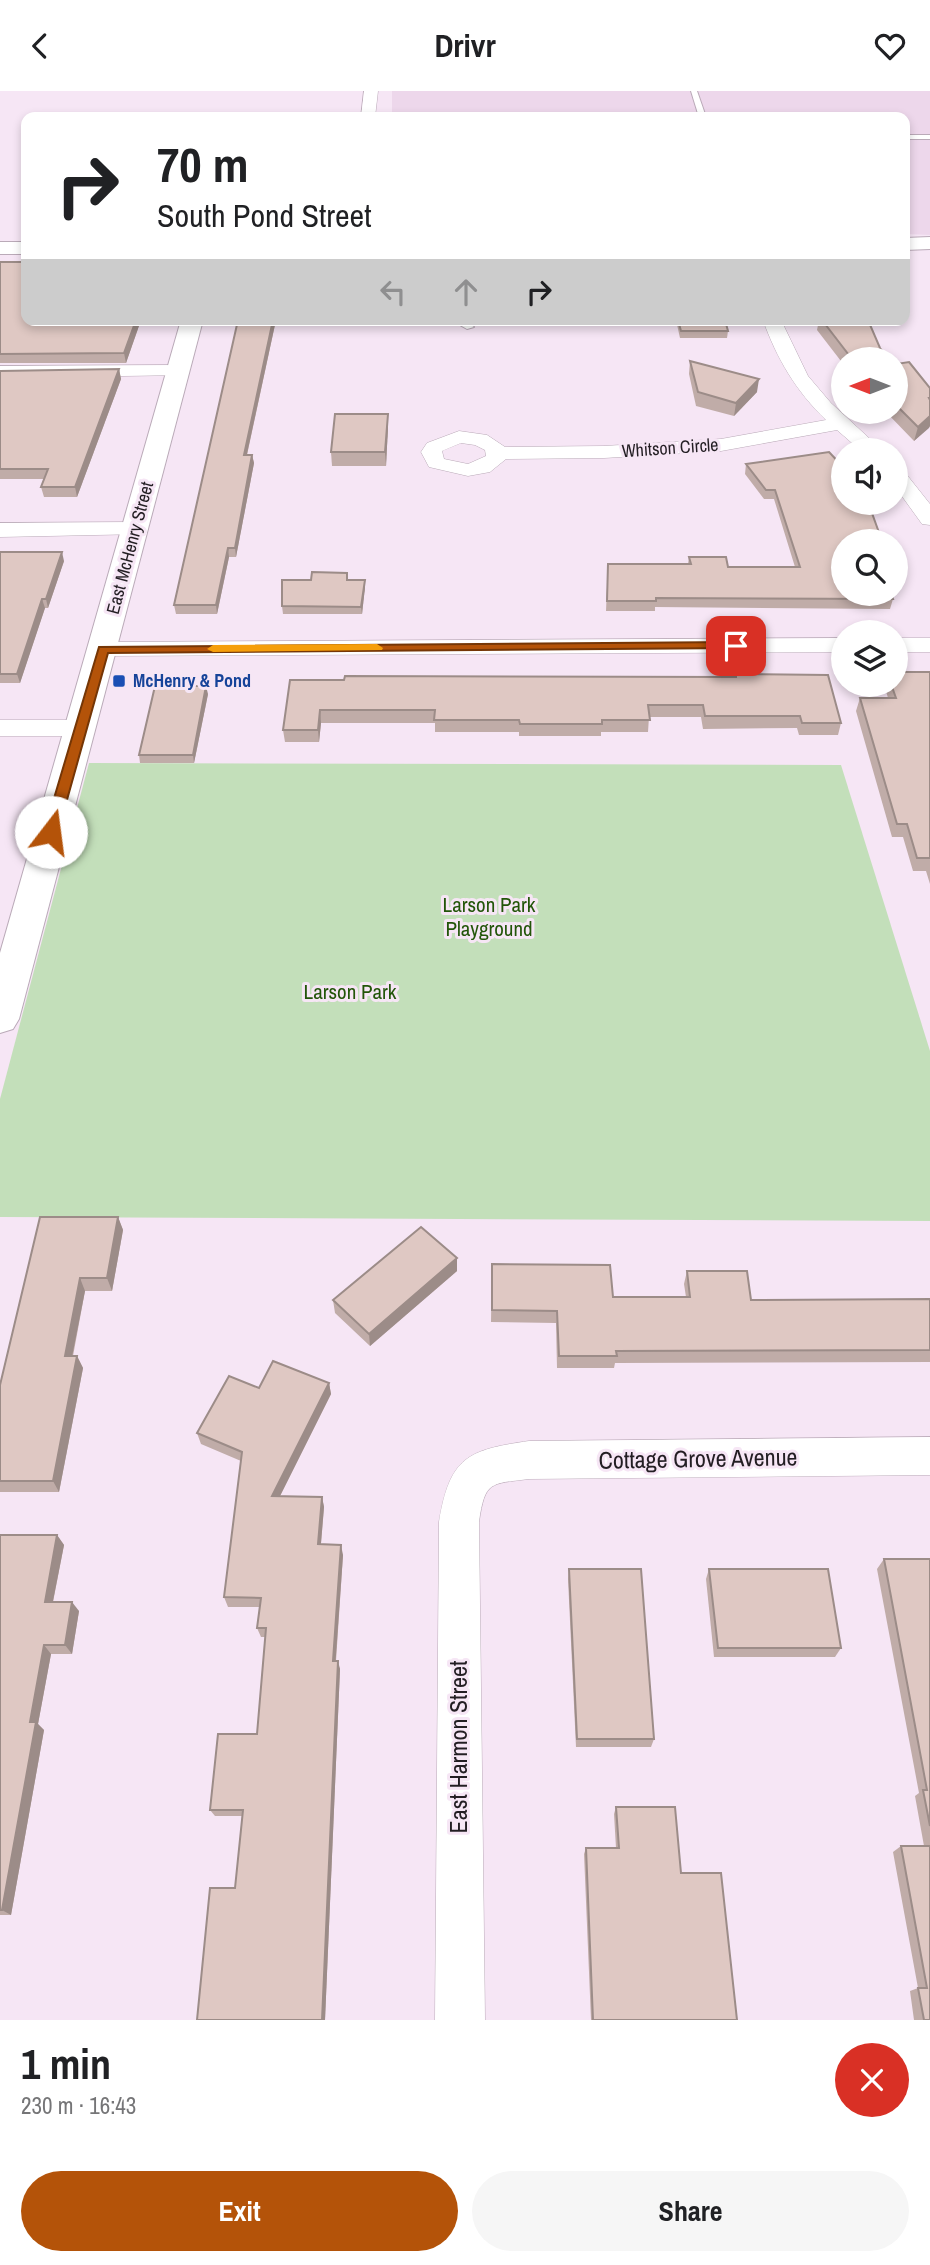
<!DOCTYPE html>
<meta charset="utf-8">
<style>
body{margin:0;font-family:"Archivo Narrow",sans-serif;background:#f6f6f6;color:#202124;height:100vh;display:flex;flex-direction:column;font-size:26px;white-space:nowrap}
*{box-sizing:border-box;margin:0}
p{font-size:23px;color:#757577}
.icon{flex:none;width:38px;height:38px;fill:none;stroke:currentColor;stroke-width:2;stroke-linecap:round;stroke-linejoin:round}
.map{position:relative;height:1929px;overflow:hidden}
.details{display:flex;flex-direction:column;background:#fff;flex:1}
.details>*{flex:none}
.top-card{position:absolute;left:21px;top:21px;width:889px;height:214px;border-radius:14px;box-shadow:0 4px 10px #0003;background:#fff;color:#202124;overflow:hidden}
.needle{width:46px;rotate:270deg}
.tools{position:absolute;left:831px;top:256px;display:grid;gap:14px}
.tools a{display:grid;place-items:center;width:77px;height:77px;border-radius:50%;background:#fff;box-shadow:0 4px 10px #0003;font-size:35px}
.pin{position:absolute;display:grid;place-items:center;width:60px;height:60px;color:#fff;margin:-30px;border-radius:14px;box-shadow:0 4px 10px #0006}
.me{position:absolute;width:77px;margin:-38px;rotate:15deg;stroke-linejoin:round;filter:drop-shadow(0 0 5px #0008)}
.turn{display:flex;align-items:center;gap:24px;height:147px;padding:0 21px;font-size:32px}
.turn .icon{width:91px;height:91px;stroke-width:2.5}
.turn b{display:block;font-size:49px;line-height:60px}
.lanes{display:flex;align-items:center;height:66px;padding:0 21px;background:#0003;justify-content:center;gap:35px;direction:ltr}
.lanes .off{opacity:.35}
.round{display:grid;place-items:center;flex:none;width:74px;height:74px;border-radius:37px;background:#f6f6f6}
.summary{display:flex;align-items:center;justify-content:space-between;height:119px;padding:0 21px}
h1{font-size:42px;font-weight:800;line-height:52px}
.primary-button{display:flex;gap:14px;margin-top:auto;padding:14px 21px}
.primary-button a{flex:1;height:80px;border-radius:42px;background:#b45309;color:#fff;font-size:28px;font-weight:800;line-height:80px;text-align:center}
.primary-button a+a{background:#f6f6f6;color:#202124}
header{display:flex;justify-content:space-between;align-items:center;height:91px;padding:0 21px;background:#fff;font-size:32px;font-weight:800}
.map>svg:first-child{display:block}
</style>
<header><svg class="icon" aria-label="back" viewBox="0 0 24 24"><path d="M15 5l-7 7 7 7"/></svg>Drivr<svg class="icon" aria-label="heart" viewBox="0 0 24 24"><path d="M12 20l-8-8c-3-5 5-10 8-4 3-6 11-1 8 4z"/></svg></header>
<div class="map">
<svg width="930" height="1929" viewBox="0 0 930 1929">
<rect width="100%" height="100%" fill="#f6e6f5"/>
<polygon fill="#edd7eb" points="392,0 930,0 930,144 905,143 905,26 392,26"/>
<polygon fill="#c3dfba" points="89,672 841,674 930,960 930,1130 0,1126 0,1008"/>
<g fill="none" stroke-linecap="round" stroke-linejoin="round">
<defs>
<g id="lane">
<polygon points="691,0 697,0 706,26 699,26"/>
<rect x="905" y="44" width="25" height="4"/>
<polygon points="451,229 463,229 474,236 467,238"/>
</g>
<g id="street">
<polygon points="364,0 378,0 375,26 361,26"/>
<path d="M763 229H781L808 285 831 312 882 359H860L837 339 721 360 604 367 506 368 490 381 468 385 429 376 421 361 427 352 459 340 487 344 505 356 604 355 721 348 826 329C796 300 777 268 763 229ZM461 352 475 354 485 359 486 365 468 373 444 368 442 360Z"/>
<polygon points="178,274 187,280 185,284 0,287 0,275"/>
<polygon points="896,377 903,379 930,413 930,434 922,433 896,397"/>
<polygon points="135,431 143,433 146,438 143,443 0,446 0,432"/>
<polygon points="844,547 844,561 103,565 95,563 91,558 95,553 103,551"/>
<rect x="896" y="547" width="34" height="14"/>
<polygon points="0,629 80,629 89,631 93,637 89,643 80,645 0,645"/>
<path d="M930 1346V1384L529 1388C490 1393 485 1390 479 1431L485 1929H435L439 1431C450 1366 467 1359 529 1350Z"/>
</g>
<g id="secondary">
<polygon points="930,146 930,158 905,159 905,147"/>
<rect x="0" y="151" width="26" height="12"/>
<polygon points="181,229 203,229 19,928 13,938 0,942 0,862"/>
</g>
</defs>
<use href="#lane" stroke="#baaab8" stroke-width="2"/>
<use href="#street" stroke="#baaab8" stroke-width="1"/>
<use href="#secondary" stroke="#baaab8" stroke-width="2"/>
<use href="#lane" fill="#fff" fill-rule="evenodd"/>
<use href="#street" fill="#fff" fill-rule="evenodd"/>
<use href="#secondary" fill="#fff" fill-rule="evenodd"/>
</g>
<g fill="#c0aca8">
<polygon points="0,171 141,229 126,272 0,272"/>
<polygon points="238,229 276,229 247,364 252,364 254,372 236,466 229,466 217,523 176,523 174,514"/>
<polygon points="676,229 725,229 728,240 727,247 680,247"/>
<polygon points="819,229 868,229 880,257 888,268 844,268 844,274 817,239"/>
<polygon points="690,270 757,301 734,325 696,315 689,283"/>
<polygon points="896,273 930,297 930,335 914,350 885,320 896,320"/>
<polygon points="119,278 121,288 77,406 44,406 41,396 44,388 0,388 0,280"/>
<polygon points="388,323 388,336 386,375 332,375 331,361"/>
<polygon points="746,373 844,450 893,508 890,518 655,516 655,520 606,520 608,473 688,473 689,466 728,476 795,476 774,408 764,408 745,383"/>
<polygon points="0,461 64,470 48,517 45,517 20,592 0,592"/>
<polygon points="348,489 365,489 365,496 362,523 283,523 282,515"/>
<polygon points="930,581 930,793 926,780 913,780 903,746 892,746 856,620 860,607 888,607 884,593 896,593"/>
<polygon points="736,583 841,632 838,644 799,644 797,637 703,638 701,626 649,626 648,641 601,641 601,645 519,645 519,641 435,641 435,632 321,632 319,651 285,651 283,639 290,589 735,586"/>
<polygon points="208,603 194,672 140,672 139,664"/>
<polygon points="118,1126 123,1139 112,1200 85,1200 73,1265 77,1265 83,1277 59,1401 0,1401 0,1294"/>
<polygon points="457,1167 457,1180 370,1255 335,1222 333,1209"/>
<polygon points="492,1173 613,1206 686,1206 684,1193 687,1180 751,1209 930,1208 930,1271 615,1272 614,1277 557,1277 556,1232 491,1231"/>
<polygon points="329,1292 331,1303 280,1405 322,1406 324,1416 321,1453 343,1464 336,1570 340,1578 325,1929 197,1929 235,1797 242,1725 215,1725 210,1719 257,1643 265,1546 261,1546 257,1537 260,1516 228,1516 224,1506 241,1370 201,1353 197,1342 259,1297"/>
<polygon points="0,1444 57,1444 64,1454 53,1511 79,1520 72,1563 51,1563 38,1633 44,1639 11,1824 0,1824"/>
<polygon points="884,1468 930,1468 930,1929 914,1929 910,1900 918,1897 893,1761 901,1755 924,1755 915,1705 919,1702 877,1478"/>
<polygon points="569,1478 654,1648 651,1656 576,1656 568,1488"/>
<polygon points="709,1478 841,1557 835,1566 714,1566 706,1488"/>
<polygon points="616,1716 681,1782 737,1929 591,1929 584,1763 586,1757 616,1757 614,1723"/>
</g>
<g fill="#9c8c88">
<polygon points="136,229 141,229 126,272 124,262"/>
<polygon points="273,229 276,229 245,372 244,364"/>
<polygon points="119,278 121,288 77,406 75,396"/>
<polygon points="759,288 757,301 734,325 736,312"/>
<polygon points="388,323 388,336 386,375 385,361"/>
<polygon points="930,325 930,335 929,337 914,350 918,336"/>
<polygon points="252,364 254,372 236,466 235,457"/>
<polygon points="228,457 229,466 217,523 216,514"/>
<polygon points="62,461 64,470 48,517 46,508"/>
<polygon points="365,489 365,496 362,523 361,516"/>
<polygon points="42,508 45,517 20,592 17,583"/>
<polygon points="206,595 208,603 194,672 193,664"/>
<polygon points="320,619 321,632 319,651 318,639"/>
<polygon points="118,1126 123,1139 112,1200 107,1187"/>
<polygon points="457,1167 457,1180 370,1255 369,1243"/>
<polygon points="80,1187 85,1200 70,1276 65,1265"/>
<polygon points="77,1265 83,1277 59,1401 53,1390"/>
<polygon points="329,1292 331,1303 275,1415 272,1405"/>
<polygon points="322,1406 324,1416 320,1463 318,1453"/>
<polygon points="57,1444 64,1454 51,1520 45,1511"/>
<polygon points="341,1454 343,1464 335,1578 333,1570"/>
<polygon points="72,1511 79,1520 72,1563 65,1554"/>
<polygon points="44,1554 51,1563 38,1633 44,1639 11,1824 2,1819 30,1631"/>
<polygon points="338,1570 340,1578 325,1929 322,1929"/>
</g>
<g fill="#dfc8c3" stroke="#9c8c88" stroke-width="2">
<polygon points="0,171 26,171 26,229 136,229 124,262 0,263"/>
<polygon points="238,229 273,229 244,364 252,364 235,457 228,457 216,514 174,514"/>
<polygon points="678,229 725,229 728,240 681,240"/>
<polygon points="822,229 868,229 880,257 888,268 852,268"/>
<polygon points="690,270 759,288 736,312 698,301"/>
<polygon points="909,271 930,297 930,307 929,307 930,309 930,325 918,336 896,314 896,273"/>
<polygon points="119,278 75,396 41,396 48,378 0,378 0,280"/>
<polygon points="335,323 388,323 385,361 331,361"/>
<polygon points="829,361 844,377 844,411 868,411 882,450 844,450 844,502 891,502 893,508 656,507 656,510 607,510 608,473 691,473 689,466 726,466 728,476 800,476 775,399 766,399 746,373"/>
<polygon points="0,461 62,461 46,508 42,508 17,583 0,583"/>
<polygon points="312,481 347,482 347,489 365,489 361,516 282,515 282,489 311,489"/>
<polygon points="896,581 930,581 930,767 917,767 907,733 897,733 860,607 896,607 891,593 896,593"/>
<polygon points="736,583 828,584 841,632 802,632 800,625 705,625 703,614 648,614 650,629 602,629 602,633 520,633 519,629 434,629 435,619 320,619 318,639 283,639 290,589 344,589 345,585 736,586"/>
<polygon points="155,595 206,595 193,664 139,664"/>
<polygon points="40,1126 118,1126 107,1187 80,1187 65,1265 77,1265 53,1390 0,1390 0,1294"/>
<polygon points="421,1136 457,1167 369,1243 333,1209"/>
<polygon points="492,1173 610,1174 613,1206 690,1206 687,1180 747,1180 751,1209 930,1208 930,1259 616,1260 617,1265 559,1265 557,1220 492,1219"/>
<polygon points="273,1270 329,1292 272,1405 322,1406 318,1453 341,1454 333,1570 338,1570 322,1929 197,1929 210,1797 235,1797 243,1719 210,1719 218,1643 257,1643 266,1537 257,1537 261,1507 224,1506 242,1361 197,1342 229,1285 259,1297"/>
<polygon points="0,1444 57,1444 45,1511 72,1511 65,1554 44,1554 30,1631 36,1631 2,1819 0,1819"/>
<polygon points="884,1468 930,1468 930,1735 923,1699 927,1699"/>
<polygon points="569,1478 641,1478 654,1648 577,1648"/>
<polygon points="709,1478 828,1478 841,1557 718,1557"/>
<polygon points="616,1716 675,1716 681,1782 721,1782 737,1929 593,1929 586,1757 619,1757"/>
<polygon points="901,1755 930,1755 930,1929 924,1929 918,1897 927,1897"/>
</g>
<polygon fill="#b45309" stroke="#753606" stroke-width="2" points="736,551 740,552 740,557 108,562 58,741 51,746 44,741 99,556"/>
<polygon fill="#f59e0b" points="377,553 383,557 382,559 213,561 207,558 213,554"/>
<rect fill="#1a4fb4" stroke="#f6e6f5" stroke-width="2.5" x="112" y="583" width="14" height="14" rx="3.5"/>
<g text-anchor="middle" stroke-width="6" stroke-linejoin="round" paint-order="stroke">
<g font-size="18" fill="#231e23" stroke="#f6e6f5">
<text transform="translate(670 357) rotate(-4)" y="6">Whitson Circle</text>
<text transform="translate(130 457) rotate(-75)" y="6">East McHenry Street</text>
</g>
<g font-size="18" font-weight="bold" fill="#164399" stroke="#f6e6f5" text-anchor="start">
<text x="133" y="596">McHenry &amp; Pond</text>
</g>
<g font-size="21" fill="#225509" stroke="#f6e6f5">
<text x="489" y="821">Larson Park<tspan x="489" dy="24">Playground</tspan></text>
<text x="350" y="908">Larson Park</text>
</g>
<g font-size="24" fill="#231e23" stroke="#f6e6f5">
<text transform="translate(698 1368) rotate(-1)" y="8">Cottage Grove Avenue</text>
<text transform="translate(459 1656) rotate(-90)" y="8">East Harmon Street</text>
</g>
</g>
</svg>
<div class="tools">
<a><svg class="needle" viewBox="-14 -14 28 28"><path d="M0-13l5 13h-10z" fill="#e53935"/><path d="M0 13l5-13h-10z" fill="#757577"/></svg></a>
<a><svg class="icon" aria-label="sound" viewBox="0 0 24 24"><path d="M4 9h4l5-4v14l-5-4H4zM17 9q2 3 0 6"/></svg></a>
<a><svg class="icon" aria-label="search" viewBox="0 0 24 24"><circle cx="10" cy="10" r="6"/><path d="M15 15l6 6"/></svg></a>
<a><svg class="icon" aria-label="layers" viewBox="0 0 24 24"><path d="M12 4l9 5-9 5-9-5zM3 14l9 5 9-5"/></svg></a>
</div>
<div class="pin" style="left:736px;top:555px;background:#d93025"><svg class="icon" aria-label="arrive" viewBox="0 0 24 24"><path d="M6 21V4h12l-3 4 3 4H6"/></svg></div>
<svg class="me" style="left:51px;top:741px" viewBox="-20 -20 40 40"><circle r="19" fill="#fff"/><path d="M0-13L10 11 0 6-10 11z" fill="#b45309"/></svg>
<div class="top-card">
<div class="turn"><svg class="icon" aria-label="right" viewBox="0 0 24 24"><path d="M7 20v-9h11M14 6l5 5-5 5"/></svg><div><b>70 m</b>South Pond Street</div></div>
<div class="lanes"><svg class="icon off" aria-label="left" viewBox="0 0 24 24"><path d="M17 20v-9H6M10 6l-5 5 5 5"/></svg><svg class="icon off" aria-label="ahead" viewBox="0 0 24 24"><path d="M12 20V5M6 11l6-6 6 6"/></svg><svg class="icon" aria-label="right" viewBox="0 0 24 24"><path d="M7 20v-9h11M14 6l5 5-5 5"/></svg></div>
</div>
</div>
<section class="details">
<div class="summary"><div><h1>1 min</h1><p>230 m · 16:43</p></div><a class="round" style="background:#d93025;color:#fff"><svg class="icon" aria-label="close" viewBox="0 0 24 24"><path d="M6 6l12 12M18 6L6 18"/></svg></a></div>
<div class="primary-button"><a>Exit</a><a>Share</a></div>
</section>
